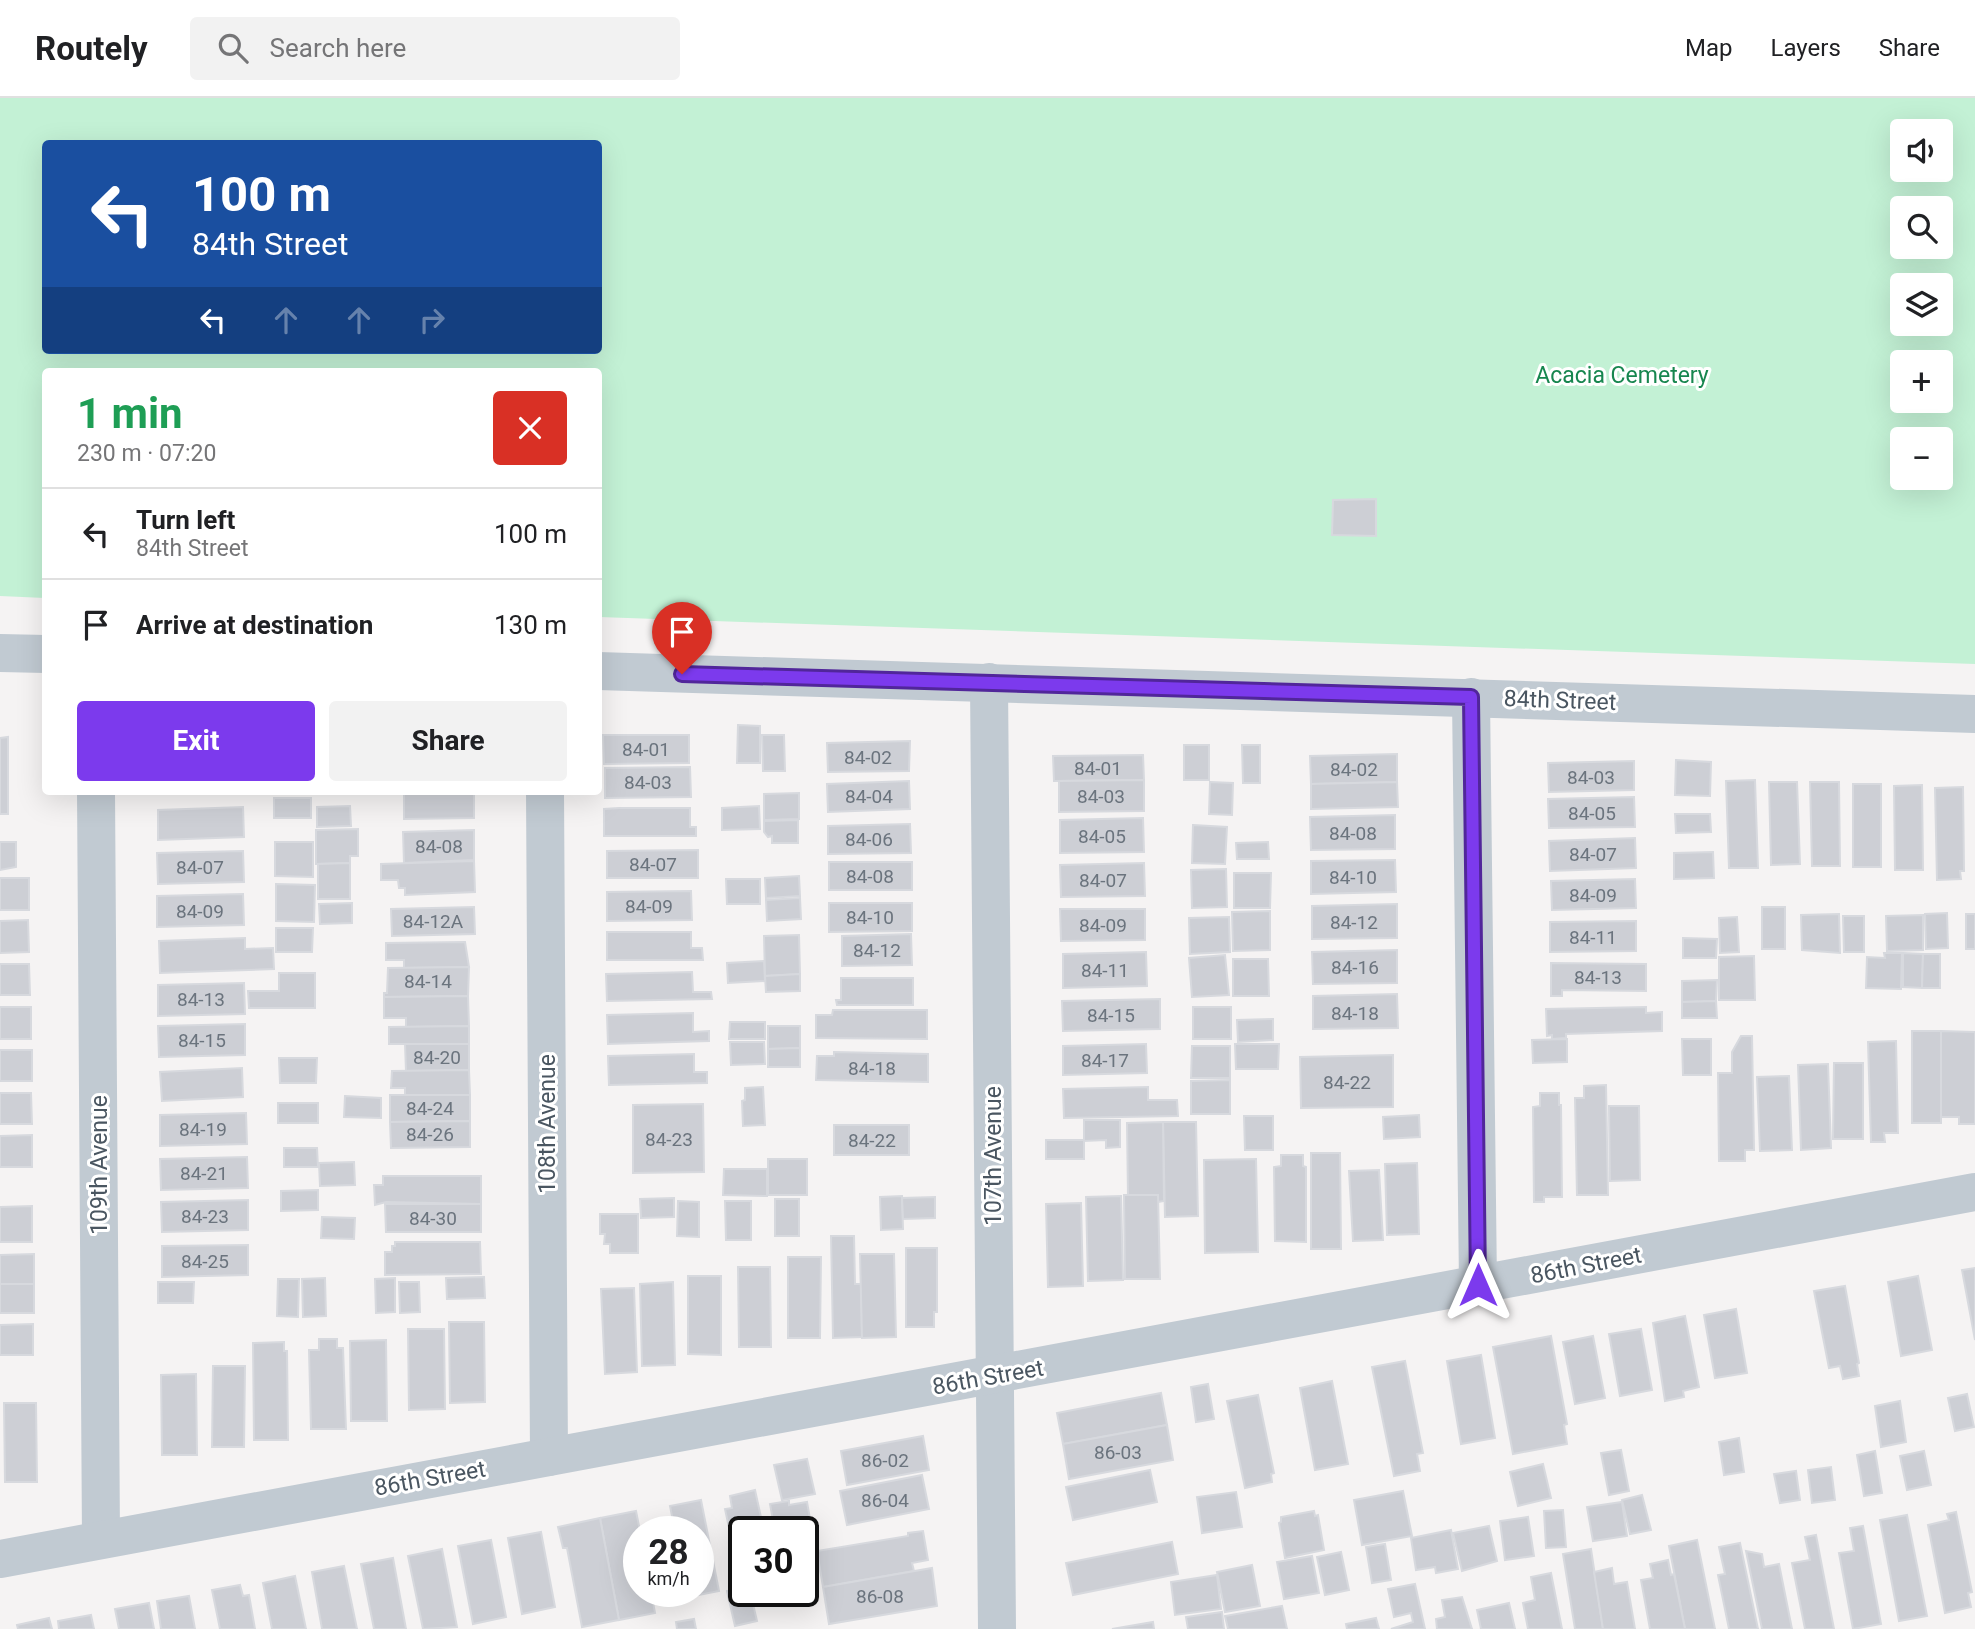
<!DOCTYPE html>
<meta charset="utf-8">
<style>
body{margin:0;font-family:Roboto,sans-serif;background:#f2f2f2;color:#202124;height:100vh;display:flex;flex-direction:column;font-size:26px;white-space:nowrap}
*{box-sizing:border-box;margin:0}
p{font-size:23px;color:#757577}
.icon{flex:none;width:38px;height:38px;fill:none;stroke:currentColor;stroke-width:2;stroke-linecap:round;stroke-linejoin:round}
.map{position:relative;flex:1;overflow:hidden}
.details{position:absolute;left:42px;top:270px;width:560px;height:427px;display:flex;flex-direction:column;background:#fff;border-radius:7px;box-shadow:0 7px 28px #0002}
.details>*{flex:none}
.guide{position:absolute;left:42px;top:42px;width:560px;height:214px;border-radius:7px;box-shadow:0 7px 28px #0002;background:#1a4fa0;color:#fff;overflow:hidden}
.buttons{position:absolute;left:1890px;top:21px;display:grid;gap:14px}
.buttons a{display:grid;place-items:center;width:63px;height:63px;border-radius:7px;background:#fff;box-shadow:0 7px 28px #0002;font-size:35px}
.speed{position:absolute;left:623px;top:1418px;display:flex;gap:14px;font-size:35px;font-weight:700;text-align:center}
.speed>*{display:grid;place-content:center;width:91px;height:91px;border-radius:50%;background:#fff;box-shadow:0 7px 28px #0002;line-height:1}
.speed small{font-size:18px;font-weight:400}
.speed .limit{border:4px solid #111;border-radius:10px;background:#fff;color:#111}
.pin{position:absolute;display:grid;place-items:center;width:60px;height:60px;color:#fff;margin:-72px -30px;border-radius:50% 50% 50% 0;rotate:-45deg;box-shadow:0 0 7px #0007}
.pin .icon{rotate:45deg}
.me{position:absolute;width:77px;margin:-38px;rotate:0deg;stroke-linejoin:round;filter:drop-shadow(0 0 5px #0008)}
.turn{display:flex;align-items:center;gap:24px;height:147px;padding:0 35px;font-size:32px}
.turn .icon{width:91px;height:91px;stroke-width:2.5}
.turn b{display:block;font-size:49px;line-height:60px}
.lanes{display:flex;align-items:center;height:66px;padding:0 35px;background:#0003;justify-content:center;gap:35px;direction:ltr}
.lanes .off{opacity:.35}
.round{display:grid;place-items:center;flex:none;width:74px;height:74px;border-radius:7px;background:#f2f2f2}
.head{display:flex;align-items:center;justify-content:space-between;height:119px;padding:0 35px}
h1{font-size:42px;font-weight:700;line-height:52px;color:#1e9e55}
.button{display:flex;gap:14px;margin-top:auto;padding:14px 35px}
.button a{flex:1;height:80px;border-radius:7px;background:#7c3aed;color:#fff;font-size:28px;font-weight:700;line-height:80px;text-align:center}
.button a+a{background:#f2f2f2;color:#202124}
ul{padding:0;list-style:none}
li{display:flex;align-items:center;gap:21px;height:91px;padding:0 35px;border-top:2px solid #e0e0e0}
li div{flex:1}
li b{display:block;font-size:26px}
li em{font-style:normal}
header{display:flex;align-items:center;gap:42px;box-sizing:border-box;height:98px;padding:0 35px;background:#fff;border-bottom:2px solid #e0e0e0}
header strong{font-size:33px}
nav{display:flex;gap:38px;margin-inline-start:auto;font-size:24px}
.search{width:490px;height:63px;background:#f2f2f2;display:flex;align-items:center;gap:18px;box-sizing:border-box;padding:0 24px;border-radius:7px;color:#757577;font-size:26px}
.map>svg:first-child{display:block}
</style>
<header>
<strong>Routely</strong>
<div class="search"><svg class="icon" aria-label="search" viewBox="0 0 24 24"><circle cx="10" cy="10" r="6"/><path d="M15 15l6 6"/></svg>Search here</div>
<nav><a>Map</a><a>Layers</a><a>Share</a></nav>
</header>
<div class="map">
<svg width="1975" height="1531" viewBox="0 0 1975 1531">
<rect width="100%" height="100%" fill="#f5f3f3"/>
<path fill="#c3f1d5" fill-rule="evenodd" d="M0 0H1975V566L599 519 598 273H46L45 500 0 498ZM1902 33H1941V72H1902ZM46 46H598V252H46ZM1902 110H1941V149H1902ZM1902 187H1941V226H1902ZM1902 264H1941V303H1902ZM1902 341H1941V380H1902Z"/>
<g fill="#cdcfd5" stroke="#d7d9de" stroke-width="2">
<polygon points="1376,401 1376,438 1332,437 1333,402"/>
<polygon points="738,627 760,628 760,665 737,665"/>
<polygon points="603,637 689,637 689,665 604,666"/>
<polygon points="762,637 784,637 785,673 763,673"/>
<polygon points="8,639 8,716 0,716 0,640"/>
<polygon points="910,643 909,673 828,674 827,645"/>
<rect x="1184" y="647" width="25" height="35"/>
<polygon points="1242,647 1260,647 1260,685 1243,685"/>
<polygon points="1397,656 1397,684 1311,686 1310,658"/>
<polygon points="1143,657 1144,682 1054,683 1053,658"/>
<polygon points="1676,662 1711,664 1710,698 1675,697"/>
<polygon points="1634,663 1634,692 1549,694 1548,665"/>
<polygon points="690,669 691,699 605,700 605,670"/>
<polygon points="1144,682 1144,713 1059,714 1059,683"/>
<polygon points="1755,682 1758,770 1729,770 1726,683"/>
<polygon points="909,683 910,711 828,714 827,686"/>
<polygon points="1210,684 1233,685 1232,717 1209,716"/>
<polygon points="1397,684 1398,709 1311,711 1311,686"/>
<polygon points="1769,684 1797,684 1800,766 1771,767"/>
<polygon points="1810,684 1839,684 1840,768 1812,768"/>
<rect x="1853" y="686" width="28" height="83"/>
<polygon points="1922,687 1923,772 1895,772 1894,688"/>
<polygon points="1963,689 1964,773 1960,773 1961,781 1937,782 1935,690"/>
<polygon points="155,693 242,693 242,694 155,696"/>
<polygon points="404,693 474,693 474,720 404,721"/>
<polygon points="799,695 799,721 764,722 764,696"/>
<polygon points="1634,699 1635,729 1549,730 1548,701"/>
<rect x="274" y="700" width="37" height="20"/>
<polygon points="350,708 351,728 317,729 317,709"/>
<polygon points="759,708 760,731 722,732 722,710"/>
<polygon points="243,709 244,739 158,742 158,712"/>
<polygon points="619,710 690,710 690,729 696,729 696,738 604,738 604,711"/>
<polygon points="1675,716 1710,716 1711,734 1676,735"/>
<polygon points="1395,717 1395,751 1311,752 1310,719"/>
<polygon points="1143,720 1144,754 1060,755 1060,722"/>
<polygon points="798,722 798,745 772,745 772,738 768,739 764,734 764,723"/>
<polygon points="910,726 911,755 828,756 828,728"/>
<polygon points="1193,727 1227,729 1225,766 1192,765"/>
<polygon points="358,731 358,758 350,758 350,765 316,766 316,732"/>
<polygon points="474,732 474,762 404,765 403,734"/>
<polygon points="1635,740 1636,770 1550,773 1549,743"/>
<polygon points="0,744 16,744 16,769 0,772"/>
<polygon points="275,744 313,744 313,779 275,778"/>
<polygon points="1268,744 1269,761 1237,761 1236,745"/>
<polygon points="698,752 698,780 607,780 607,753"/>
<polygon points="243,753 244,784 158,786 157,755"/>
<polygon points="1713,754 1714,780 1674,781 1674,755"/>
<polygon points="1395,762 1396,794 1311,796 1311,763"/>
<polygon points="474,763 475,794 405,797 405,790 399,790 398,782 381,782 381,766"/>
<rect x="829" y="764" width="83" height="28"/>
<polygon points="350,765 350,801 318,801 318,766"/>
<polygon points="1144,765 1145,798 1061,799 1060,767"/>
<polygon points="1226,771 1227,809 1192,810 1191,772"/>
<polygon points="1234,775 1271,775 1270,810 1234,810"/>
<polygon points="799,778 800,798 766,800 765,780"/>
<rect x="0" y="780" width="29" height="32"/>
<polygon points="726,781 760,781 760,806 727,806"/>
<polygon points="1635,781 1636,810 1552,812 1551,783"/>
<polygon points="276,786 315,787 314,824 276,823"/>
<polygon points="691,793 692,822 607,823 607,794"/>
<polygon points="243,796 244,827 157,829 157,798"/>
<polygon points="800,800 801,821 767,823 766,802"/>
<polygon points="352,805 352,825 320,826 319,806"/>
<polygon points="829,805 912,805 912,833 829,834"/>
<polygon points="1397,806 1397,840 1312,841 1312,808"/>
<polygon points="474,809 475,836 392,838 391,811"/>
<rect x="1762" y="809" width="23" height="42"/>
<polygon points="1060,811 1145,811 1145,842 1061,843"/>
<polygon points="1270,813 1270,852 1233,853 1232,814"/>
<polygon points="1947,815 1948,850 1926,851 1925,816"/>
<polygon points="1839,816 1840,855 1802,852 1801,817"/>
<rect x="1966" y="816" width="9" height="35"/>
<polygon points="1923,817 1923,852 1887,853 1886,818"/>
<polygon points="1843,818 1864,818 1864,854 1844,854"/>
<polygon points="1229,819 1230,854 1190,856 1189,820"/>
<polygon points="1737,819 1739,854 1720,855 1719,820"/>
<polygon points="28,822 29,854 0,855 0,823"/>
<polygon points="1636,823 1636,853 1550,854 1550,824"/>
<polygon points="276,830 313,830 312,854 276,854"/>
<polygon points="607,834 691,834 691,850 702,850 703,862 607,862"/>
<polygon points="911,836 912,867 842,868 842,838"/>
<polygon points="799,837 800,876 765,878 764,838"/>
<polygon points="245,840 245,851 273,850 274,871 160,875 159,843"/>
<polygon points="1683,840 1717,841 1716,860 1683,860"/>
<polygon points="465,844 469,869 404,870 404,862 386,862 386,845"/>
<polygon points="1397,852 1397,885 1313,886 1312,854"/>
<polygon points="1146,854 1147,888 1063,890 1063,856"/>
<polygon points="1884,855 1902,855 1901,891 1866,890 1867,859 1885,860"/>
<polygon points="1903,855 1923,856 1922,890 1903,889"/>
<polygon points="1923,856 1940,856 1940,890 1922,890"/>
<polygon points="1225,857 1229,897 1192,899 1189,860"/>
<polygon points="1754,858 1755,902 1719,902 1719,859"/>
<polygon points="1233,861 1268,861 1269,898 1233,898"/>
<polygon points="764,863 765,883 728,885 727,865"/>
<polygon points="1551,865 1646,866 1646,893 1562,892 1562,898 1551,898"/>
<polygon points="0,866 29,866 30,897 0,897"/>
<polygon points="469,869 468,898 384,899 384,895 387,895 388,870"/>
<polygon points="692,874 693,894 711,894 712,901 607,903 606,876"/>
<polygon points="279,875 315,875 315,910 249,910 248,893 279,893"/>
<polygon points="800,876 800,893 766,894 765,878"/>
<polygon points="841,880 913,880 913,907 837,907 836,902 841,902"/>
<polygon points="1717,882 1716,903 1682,904 1682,883"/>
<polygon points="244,885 245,916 158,918 158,887"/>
<polygon points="1397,896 1398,930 1313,931 1313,898"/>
<polygon points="468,898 469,928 406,929 406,920 384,920 384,899"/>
<polygon points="1160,901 1160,931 1063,933 1062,903"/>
<polygon points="1716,903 1717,920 1682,920 1682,904"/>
<rect x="0" y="909" width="31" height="32"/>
<rect x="1193" y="909" width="38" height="32"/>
<polygon points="1646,909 1646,915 1662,914 1662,933 1566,936 1566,940 1552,941 1552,937 1547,938 1546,911"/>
<polygon points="833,912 927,912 927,941 816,940 816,917 832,917"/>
<polygon points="693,915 693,934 709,933 709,943 608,946 607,917"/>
<polygon points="1273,921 1273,942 1238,944 1237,922"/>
<polygon points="730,924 765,924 765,941 729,941"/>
<polygon points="245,926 245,957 159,959 158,928"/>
<polygon points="469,928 469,946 389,946 389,929"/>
<polygon points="768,928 800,928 800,950 768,951"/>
<rect x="1912" y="933" width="29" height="92"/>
<polygon points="1941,933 1975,934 1975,1026 1959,1026 1959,1019 1941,1019"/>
<polygon points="1741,938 1752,938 1754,1052 1745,1052 1745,1063 1719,1063 1718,975 1732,975 1732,954"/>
<polygon points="1567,941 1567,964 1533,965 1532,942"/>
<polygon points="1682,941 1711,941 1711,977 1683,977"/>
<polygon points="1896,943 1898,1035 1884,1035 1885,1044 1871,1044 1868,944"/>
<polygon points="730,944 764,944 765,966 731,967"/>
<polygon points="405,946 469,946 469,972 406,973"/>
<polygon points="1146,946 1147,975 1063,977 1063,948"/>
<polygon points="1235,946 1279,946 1278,971 1236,971"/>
<polygon points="1192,948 1230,948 1230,980 1191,980"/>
<polygon points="800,950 800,969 768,969 768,951"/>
<rect x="0" y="952" width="32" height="31"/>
<polygon points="834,954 928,956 928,984 816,982 817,958 834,958"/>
<polygon points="694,956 694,974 707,974 707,985 609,987 608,958"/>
<polygon points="1393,957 1393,1009 1301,1010 1300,959"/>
<polygon points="279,960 317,960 316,985 280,985"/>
<polygon points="1834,965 1863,965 1863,1041 1833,1041"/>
<polygon points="1828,966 1831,1050 1801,1052 1798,967"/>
<polygon points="242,970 243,999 162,1003 160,974"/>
<polygon points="469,972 470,997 405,998 405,990 391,990 392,973"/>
<polygon points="1789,978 1792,1052 1760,1053 1757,979"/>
<polygon points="1230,982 1230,1016 1191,1016 1191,983"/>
<polygon points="1606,987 1608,1097 1577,1097 1575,1000 1584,1000 1584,988"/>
<polygon points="763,989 765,1027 743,1028 742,1003 745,1002 745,990"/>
<polygon points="1148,989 1148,1002 1177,1002 1178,1018 1064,1020 1063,991"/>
<polygon points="0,995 31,995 32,1026 0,1026"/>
<polygon points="1540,995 1559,995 1559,1007 1561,1007 1562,1099 1544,1099 1544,1104 1534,1104 1533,1009 1540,1008"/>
<polygon points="390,997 470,997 470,1023 390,1024"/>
<polygon points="345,998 381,1000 381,1020 344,1019"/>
<rect x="278" y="1005" width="40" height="20"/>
<polygon points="703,1006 704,1074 633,1075 633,1007"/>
<polygon points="1609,1008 1639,1008 1640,1082 1610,1083"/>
<polygon points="246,1015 247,1046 160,1048 160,1017"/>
<polygon points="1419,1017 1420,1039 1384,1041 1383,1019"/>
<polygon points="1244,1018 1273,1018 1273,1052 1245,1052"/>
<polygon points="1084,1022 1120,1022 1120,1049 1106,1050 1106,1042 1084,1043"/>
<polygon points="470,1023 470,1049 391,1050 390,1024"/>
<polygon points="1163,1024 1196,1024 1198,1118 1165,1119"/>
<polygon points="1163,1024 1164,1103 1158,1104 1158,1097 1128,1098 1127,1025"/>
<rect x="834" y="1027" width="75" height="30"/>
<polygon points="32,1037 32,1069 0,1069 0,1038"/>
<rect x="1046" y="1042" width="38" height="19"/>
<polygon points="284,1050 317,1050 318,1069 284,1069"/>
<polygon points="1311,1055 1340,1055 1341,1151 1311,1151"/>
<polygon points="1281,1057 1303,1057 1303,1068 1306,1069 1306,1144 1275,1143 1274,1069 1281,1068"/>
<polygon points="247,1059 248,1090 161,1092 160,1061"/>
<rect x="768" y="1061" width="39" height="36"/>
<polygon points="1256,1061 1258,1154 1205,1155 1204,1062"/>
<polygon points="354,1064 355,1087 320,1088 319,1065"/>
<polygon points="1417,1065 1419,1136 1387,1137 1385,1066"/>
<polygon points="724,1071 767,1071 767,1098 723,1097"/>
<polygon points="1379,1072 1383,1142 1353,1143 1349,1073"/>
<polygon points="383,1078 481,1078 481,1106 386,1104 375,1107 374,1087 383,1087"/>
<polygon points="318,1092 318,1112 281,1113 281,1093"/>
<polygon points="1124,1097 1158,1097 1160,1181 1125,1181"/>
<polygon points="902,1098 903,1131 881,1132 880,1099"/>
<polygon points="1121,1098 1123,1182 1088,1183 1086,1099"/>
<polygon points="935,1099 935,1120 903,1121 902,1100"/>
<polygon points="674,1100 674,1119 641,1120 640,1101"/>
<rect x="775" y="1101" width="24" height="37"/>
<polygon points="248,1102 248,1132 162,1134 161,1104"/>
<polygon points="678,1103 699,1104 699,1139 677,1138"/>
<polygon points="725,1103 751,1103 751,1142 726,1142"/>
<polygon points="1081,1105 1083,1188 1048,1189 1046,1106"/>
<polygon points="385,1106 481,1106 481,1134 386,1134"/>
<polygon points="32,1108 32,1144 0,1144 0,1109"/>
<polygon points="600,1116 638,1116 638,1155 610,1155 610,1146 604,1146 605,1136 600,1136"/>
<polygon points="322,1119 355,1120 354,1141 321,1140"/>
<polygon points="831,1138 854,1138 855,1186 861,1186 862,1239 833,1240"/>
<polygon points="395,1144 480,1144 481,1176 385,1177 385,1154 392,1154 392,1148 395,1148"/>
<polygon points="248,1147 248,1177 162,1179 162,1148"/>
<polygon points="906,1150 937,1150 937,1214 934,1214 934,1229 906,1229"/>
<polygon points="34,1156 34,1186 0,1186 0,1157"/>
<polygon points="860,1156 894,1156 896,1239 862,1240"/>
<polygon points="788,1159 821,1159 820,1240 788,1240"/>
<polygon points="738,1169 770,1169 771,1249 739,1249"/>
<polygon points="1975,1170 1975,1242 1962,1172"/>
<polygon points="688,1178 721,1178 721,1257 688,1256"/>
<polygon points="1918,1178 1932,1252 1901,1258 1888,1184"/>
<polygon points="484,1179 485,1200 447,1201 446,1180"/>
<polygon points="325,1180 326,1218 303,1219 302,1181"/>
<polygon points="395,1180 395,1214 376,1215 375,1181"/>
<polygon points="278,1181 299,1181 298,1219 277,1218"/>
<polygon points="158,1184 194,1184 193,1205 158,1205"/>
<polygon points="399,1184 419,1184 420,1214 400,1215"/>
<polygon points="673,1184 675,1267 642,1268 640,1186"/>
<rect x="0" y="1186" width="34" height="29"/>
<polygon points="1845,1188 1859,1265 1857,1266 1859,1278 1843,1281 1840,1268 1829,1270 1814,1193"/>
<polygon points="634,1190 637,1274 605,1276 601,1191"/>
<polygon points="1736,1211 1747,1275 1715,1280 1704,1217"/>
<polygon points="1685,1218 1699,1289 1683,1293 1684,1299 1665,1303 1653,1225"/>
<polygon points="449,1224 484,1224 485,1304 450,1305"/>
<polygon points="33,1226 33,1257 0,1257 0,1227"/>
<polygon points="408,1231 444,1231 445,1311 409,1312"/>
<polygon points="1641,1231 1652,1292 1620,1298 1609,1236"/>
<polygon points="1551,1238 1567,1326 1564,1327 1567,1346 1513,1356 1493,1249"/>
<polygon points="1593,1238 1605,1300 1575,1306 1563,1244"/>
<polygon points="319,1241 337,1241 337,1250 343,1250 346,1331 311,1331 309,1252 319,1252"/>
<polygon points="386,1242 387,1323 351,1323 350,1243"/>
<polygon points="284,1244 284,1253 287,1253 288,1342 254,1342 253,1245"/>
<polygon points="1481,1257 1495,1340 1461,1346 1447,1263"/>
<polygon points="1405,1263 1423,1355 1417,1356 1420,1373 1394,1378 1372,1269"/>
<polygon points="213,1268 245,1268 244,1349 212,1349"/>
<polygon points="196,1276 197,1357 162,1357 161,1277"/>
<polygon points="1332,1283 1348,1366 1315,1372 1300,1290"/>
<polygon points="1208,1286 1214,1321 1196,1324 1191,1289"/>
<polygon points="1161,1295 1167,1327 1063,1346 1057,1315"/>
<polygon points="1967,1296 1974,1329 1955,1333 1948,1300"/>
<polygon points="1258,1297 1274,1375 1271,1376 1272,1384 1245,1390 1227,1303"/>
<polygon points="1900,1303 1906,1344 1881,1349 1875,1308"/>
<polygon points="4,1305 36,1305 37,1384 5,1384"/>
<polygon points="1167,1327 1173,1362 1069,1381 1063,1346"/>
<polygon points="923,1338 929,1372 847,1387 841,1353"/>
<polygon points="1739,1340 1744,1374 1724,1377 1719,1344"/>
<polygon points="1621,1352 1629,1393 1609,1397 1601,1355"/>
<polygon points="1875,1353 1882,1395 1864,1398 1857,1357"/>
<polygon points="1924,1353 1931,1387 1907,1392 1900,1358"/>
<polygon points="807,1361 815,1396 782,1402 774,1367"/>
<polygon points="1543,1366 1551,1400 1518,1408 1510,1374"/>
<polygon points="1831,1369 1835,1402 1812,1405 1808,1372"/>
<polygon points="1150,1372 1157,1404 1073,1422 1066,1389"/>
<polygon points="1796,1373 1800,1402 1780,1405 1774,1376"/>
<polygon points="922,1377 929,1411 847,1427 840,1393"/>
<polygon points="755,1392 764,1433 744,1433 744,1480 740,1481 725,1411 732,1410 730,1398"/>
<polygon points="1403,1393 1412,1438 1362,1447 1354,1402"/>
<polygon points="1236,1394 1242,1429 1202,1435 1197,1399"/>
<polygon points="1642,1397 1651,1432 1630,1436 1622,1402"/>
<polygon points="701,1402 719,1493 688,1499 686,1493 698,1493 698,1433 675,1433 670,1408"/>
<polygon points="789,1403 789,1407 807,1404 812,1432 775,1433 770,1406"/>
<polygon points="1622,1404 1627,1438 1593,1443 1587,1409"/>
<polygon points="1563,1412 1566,1449 1546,1450 1544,1413"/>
<polygon points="636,1413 640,1433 639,1493 651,1493 655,1515 619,1522 600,1420"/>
<polygon points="1314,1413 1315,1418 1318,1417 1324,1452 1285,1460 1279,1425 1281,1424 1281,1419"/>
<polygon points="1956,1414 1972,1494 1968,1495 1971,1509 1945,1515 1928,1427 1949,1422 1947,1416"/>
<polygon points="1907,1417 1927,1518 1899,1523 1880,1422"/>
<polygon points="1528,1419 1534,1458 1505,1462 1500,1423"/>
<polygon points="600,1420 619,1522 582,1529 567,1450 563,1450 558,1429"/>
<polygon points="1489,1428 1497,1463 1462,1473 1453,1435"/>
<polygon points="1863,1428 1881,1526 1853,1531 1839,1455 1854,1453 1850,1430"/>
<polygon points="1451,1432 1458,1471 1436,1475 1435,1469 1416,1472 1411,1440"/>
<polygon points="923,1433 928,1462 912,1465 914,1473 823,1489 817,1453 908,1438 908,1435"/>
<polygon points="541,1434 555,1509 522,1516 508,1440"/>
<polygon points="808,1434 812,1454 803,1456 803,1435"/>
<polygon points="1816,1437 1834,1531 1805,1531 1792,1465 1810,1462 1805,1439"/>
<polygon points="491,1442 506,1519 473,1526 458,1448"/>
<polygon points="1697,1442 1715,1531 1685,1531 1669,1448"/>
<polygon points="1172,1444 1178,1476 1073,1497 1066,1465"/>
<polygon points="1740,1445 1758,1531 1729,1531 1718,1477 1725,1476 1719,1449"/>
<polygon points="1385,1446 1391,1482 1372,1485 1366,1449"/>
<polygon points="442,1451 457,1529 423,1531 408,1458"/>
<polygon points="1591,1451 1603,1531 1575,1531 1563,1456"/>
<polygon points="1746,1453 1762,1456 1764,1469 1779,1466 1792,1531 1762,1531"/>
<polygon points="1341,1454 1349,1492 1325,1497 1317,1459"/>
<polygon points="1312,1458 1319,1495 1284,1501 1277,1464"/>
<polygon points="393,1460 406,1531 374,1531 361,1466"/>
<polygon points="1668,1462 1671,1477 1674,1476 1685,1531 1650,1531 1641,1482 1653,1480 1650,1466"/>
<polygon points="1252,1467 1260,1508 1225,1514 1217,1474"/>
<polygon points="344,1468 357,1531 322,1531 312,1474"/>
<polygon points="932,1470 937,1508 829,1526 823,1489"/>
<polygon points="1612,1470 1614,1486 1627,1484 1635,1531 1603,1531 1594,1474"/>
<polygon points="1551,1475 1562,1531 1528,1531 1523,1505 1535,1502 1531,1479"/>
<polygon points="1217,1477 1221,1511 1175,1517 1171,1484"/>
<polygon points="295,1478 306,1531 272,1531 263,1485"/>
<polygon points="1415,1486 1425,1531 1391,1531 1413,1524 1411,1515 1394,1519 1388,1491"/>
<polygon points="240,1487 243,1498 249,1497 255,1531 220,1531 212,1492"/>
<polygon points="744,1490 744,1493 750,1493 757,1523 735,1528 727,1493"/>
<polygon points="189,1498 195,1531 161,1531 157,1503"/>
<polygon points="1462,1499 1472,1531 1437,1531 1436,1521 1445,1519 1442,1502"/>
<polygon points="149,1505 154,1531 119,1531 115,1511"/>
<polygon points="1509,1505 1515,1531 1481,1531 1477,1512"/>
<polygon points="1282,1508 1287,1531 1228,1531 1225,1518"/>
<polygon points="1222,1514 1224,1531 1188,1531 1186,1519"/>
<polygon points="91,1517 94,1531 59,1531 58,1523"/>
<polygon points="49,1520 52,1531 18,1531 17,1527"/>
<polygon points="1376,1520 1379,1531 1347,1531 1346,1526"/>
<polygon points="694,1521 696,1531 677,1531 676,1524"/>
<polygon points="1153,1524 1154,1531 1112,1531"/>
</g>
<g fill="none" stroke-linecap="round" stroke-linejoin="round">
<g stroke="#c1cad2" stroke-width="38">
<polyline points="0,555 46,556"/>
<polyline points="598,573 1975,616"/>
<polyline points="989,584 997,1531"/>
<polyline points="1471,599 1478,1187"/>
<polyline points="96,693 101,1441"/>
<polyline points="545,693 549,1359"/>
<polyline points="0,1461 1975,1094"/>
</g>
</g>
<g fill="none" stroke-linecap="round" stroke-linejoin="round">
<defs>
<polyline id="route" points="682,576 1471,599 1478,1187"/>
</defs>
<use href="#route" stroke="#51269a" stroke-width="18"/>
<use href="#route" stroke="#7c3aed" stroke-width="12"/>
</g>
<g text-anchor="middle" stroke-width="6" stroke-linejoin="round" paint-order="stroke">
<g font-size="19" fill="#6b747e">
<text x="646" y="658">84-01</text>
<text x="868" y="666">84-02</text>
<text x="1098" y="677">84-01</text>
<text x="1354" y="678">84-02</text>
<text x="1591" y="686">84-03</text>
<text x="648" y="691">84-03</text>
<text x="869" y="705">84-04</text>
<text x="1101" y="705">84-03</text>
<text x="1592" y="722">84-05</text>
<text x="1353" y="742">84-08</text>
<text x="1102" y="745">84-05</text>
<text x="869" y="748">84-06</text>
<text x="439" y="755">84-08</text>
<text x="1593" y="763">84-07</text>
<text x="653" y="773">84-07</text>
<text x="200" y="776">84-07</text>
<text x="870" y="785">84-08</text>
<text x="1353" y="786">84-10</text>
<text x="1103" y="789">84-07</text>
<text x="1593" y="804">84-09</text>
<text x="649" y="815">84-09</text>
<text x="200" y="820">84-09</text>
<text x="870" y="826">84-10</text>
<text x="433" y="830">84-12A</text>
<text x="1354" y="831">84-12</text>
<text x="1103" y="834">84-09</text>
<text x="1593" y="846">84-11</text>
<text x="877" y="859">84-12</text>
<text x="1355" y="876">84-16</text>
<text x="1105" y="879">84-11</text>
<text x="1598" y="886">84-13</text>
<text x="428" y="890">84-14</text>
<text x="201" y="908">84-13</text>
<text x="1355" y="922">84-18</text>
<text x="1111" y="924">84-15</text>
<text x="202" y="949">84-15</text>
<text x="437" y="966">84-20</text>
<text x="1105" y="969">84-17</text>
<text x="872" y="977">84-18</text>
<text x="1347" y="991">84-22</text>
<text x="430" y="1017">84-24</text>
<text x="203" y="1038">84-19</text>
<text x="430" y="1043">84-26</text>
<text x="669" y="1048">84-23</text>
<text x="872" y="1049">84-22</text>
<text x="204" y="1082">84-21</text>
<text x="205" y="1125">84-23</text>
<text x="433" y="1127">84-30</text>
<text x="205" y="1170">84-25</text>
<text x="1118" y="1361">86-03</text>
<text x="885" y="1369">86-02</text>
<text x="885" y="1409">86-04</text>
<text x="880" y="1505">86-08</text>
</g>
<g font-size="23" fill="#17864f" stroke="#fff">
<text x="1622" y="285">Acacia Cemetery</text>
</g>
<g font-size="23" fill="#4a5661" stroke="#fff">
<text transform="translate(1560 602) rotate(2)" y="8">84th Street</text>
<text transform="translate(547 1026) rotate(-90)" y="8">108th Avenue</text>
<text transform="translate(993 1058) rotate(-90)" y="8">107th Avenue</text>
<text transform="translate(99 1067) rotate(-90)" y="8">109th Avenue</text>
<text transform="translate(1586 1167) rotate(-11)" y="8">86th Street</text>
<text transform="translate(988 1279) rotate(-10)" y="8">86th Street</text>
<text transform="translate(430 1380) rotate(-10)" y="8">86th Street</text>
</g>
</g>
</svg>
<div class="buttons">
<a><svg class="icon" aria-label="sound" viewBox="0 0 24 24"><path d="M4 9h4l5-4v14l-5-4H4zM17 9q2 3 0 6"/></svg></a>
<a><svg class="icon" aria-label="search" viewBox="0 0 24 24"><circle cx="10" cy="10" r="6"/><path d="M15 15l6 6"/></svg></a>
<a><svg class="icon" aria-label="layers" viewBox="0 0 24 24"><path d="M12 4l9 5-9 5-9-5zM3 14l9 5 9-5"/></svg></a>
<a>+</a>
<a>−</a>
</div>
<div class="speed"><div>28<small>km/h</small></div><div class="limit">30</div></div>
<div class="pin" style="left:682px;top:576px;background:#d93025"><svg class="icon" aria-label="arrive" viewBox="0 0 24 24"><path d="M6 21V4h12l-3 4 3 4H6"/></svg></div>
<svg class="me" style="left:1478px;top:1187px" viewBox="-20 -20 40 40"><path d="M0-17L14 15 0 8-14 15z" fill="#7c3aed" stroke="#fff" stroke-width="4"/></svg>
<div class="guide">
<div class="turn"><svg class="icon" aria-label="left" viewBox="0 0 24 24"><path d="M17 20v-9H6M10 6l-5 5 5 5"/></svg><div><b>100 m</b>84th Street</div></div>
<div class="lanes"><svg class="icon" aria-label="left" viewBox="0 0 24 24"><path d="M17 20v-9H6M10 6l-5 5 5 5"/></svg><svg class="icon off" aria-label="ahead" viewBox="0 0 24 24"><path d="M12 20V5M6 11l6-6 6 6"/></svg><svg class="icon off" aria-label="ahead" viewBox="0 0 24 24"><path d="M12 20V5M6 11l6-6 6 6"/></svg><svg class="icon off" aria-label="right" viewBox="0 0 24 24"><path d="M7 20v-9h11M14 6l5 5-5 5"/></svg></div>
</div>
<section class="details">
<div class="head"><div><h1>1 min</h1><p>230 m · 07:20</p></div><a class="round" style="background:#d93025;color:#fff"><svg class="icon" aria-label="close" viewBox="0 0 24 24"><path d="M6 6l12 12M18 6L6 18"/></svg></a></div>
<ul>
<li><svg class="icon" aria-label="left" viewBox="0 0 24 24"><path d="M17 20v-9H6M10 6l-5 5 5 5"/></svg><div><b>Turn left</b><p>84th Street</p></div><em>100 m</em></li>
<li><svg class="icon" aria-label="arrive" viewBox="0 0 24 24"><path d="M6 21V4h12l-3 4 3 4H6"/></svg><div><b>Arrive at destination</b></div><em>130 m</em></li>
</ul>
<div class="button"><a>Exit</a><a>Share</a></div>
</section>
</div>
